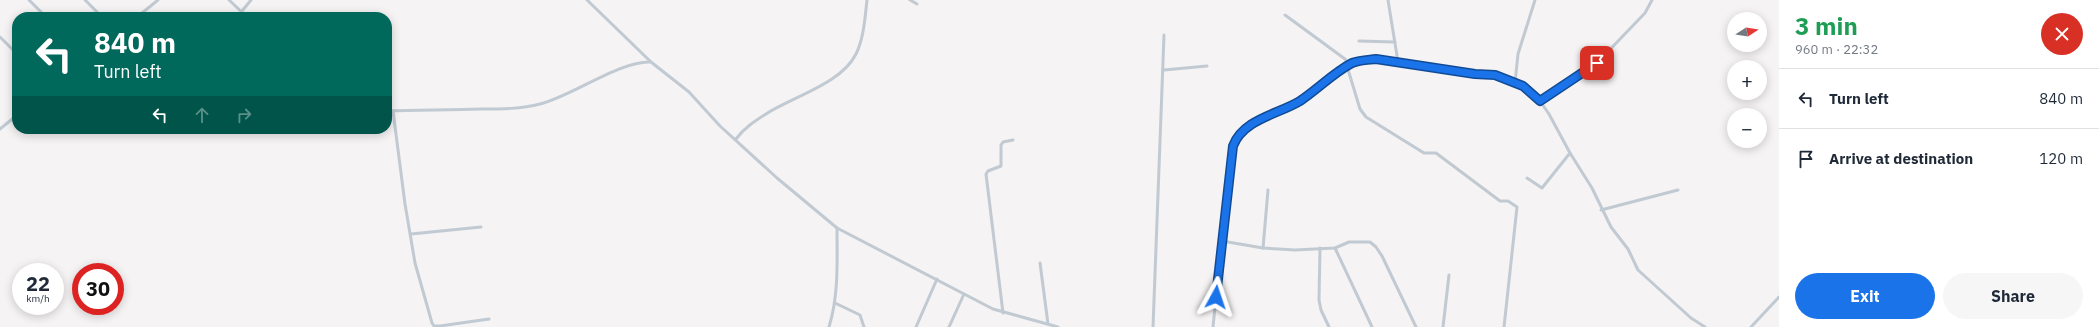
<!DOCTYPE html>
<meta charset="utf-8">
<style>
body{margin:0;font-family:"IBM Plex Sans",sans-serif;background:#f6f6f7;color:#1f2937;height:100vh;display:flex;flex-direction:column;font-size:15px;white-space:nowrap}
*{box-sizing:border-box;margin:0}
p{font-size:13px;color:#747a83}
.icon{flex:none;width:22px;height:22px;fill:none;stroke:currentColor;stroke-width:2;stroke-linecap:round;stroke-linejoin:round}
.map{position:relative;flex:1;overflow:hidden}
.side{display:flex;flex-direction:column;background:#fff;width:320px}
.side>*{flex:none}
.hud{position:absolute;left:12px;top:12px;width:380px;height:122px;border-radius:16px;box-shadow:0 2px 10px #0003;background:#00695c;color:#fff;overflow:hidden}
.needle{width:26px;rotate:78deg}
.buttons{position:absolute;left:1727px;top:12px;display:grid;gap:8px}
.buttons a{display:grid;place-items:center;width:40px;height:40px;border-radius:50%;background:#fff;box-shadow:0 2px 10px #0003;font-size:20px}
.speed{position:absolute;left:12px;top:263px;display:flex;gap:8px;font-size:20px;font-weight:700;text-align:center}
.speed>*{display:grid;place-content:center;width:52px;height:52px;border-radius:50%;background:#fff;box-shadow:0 2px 10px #0003;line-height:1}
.speed small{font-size:10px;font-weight:400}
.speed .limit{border:6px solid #d22;background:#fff;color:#111}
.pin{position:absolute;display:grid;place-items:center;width:34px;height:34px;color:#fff;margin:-17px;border-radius:8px;box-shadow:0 2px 6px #0006}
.me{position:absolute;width:44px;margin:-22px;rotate:5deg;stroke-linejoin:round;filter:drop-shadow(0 0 3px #0008)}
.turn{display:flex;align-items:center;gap:14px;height:84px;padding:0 16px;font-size:18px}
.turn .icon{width:52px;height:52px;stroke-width:2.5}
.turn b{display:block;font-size:28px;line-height:34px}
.lanes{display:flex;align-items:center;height:38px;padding:0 16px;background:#0003;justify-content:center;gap:20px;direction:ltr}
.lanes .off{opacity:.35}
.round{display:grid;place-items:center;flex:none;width:42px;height:42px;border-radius:21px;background:#f6f6f7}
.summary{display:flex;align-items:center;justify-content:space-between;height:68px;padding:0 16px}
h1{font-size:24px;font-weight:700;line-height:30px;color:#1e9e55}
.action{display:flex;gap:8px;margin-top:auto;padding:8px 16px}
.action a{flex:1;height:46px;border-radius:24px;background:#1a73e8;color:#fff;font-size:16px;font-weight:700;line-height:46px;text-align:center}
.action a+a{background:#f6f6f7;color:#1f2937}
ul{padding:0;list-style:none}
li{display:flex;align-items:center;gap:12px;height:60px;padding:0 16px;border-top:1px solid #e0e1e3}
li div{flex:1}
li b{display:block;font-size:15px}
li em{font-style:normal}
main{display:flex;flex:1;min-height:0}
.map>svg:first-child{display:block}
</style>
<main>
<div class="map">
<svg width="1779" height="327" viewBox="0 0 1779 327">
<rect width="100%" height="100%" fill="#f5f3f3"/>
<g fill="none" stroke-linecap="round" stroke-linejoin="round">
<g stroke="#c1cad2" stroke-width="3">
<polyline points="29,0 46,17"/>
<polyline points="85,0 102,17"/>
<polyline points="229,0 247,17"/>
<polyline points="587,0 651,62 689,92 720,126 777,178 837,228 993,309 1058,327"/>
<polyline points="910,0 917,4"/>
<polyline points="1388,0 1398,62"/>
<polyline points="242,11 251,0"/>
<polyline points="1285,15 1345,59 1350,65"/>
<polyline points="137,17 158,0"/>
<polyline points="0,37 17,54"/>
<polyline points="1359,41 1395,42"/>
<polyline points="1347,66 1360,109 1366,117 1424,153 1436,153 1500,201 1508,201 1517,207 1504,327"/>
<polyline points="1164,70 1207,66"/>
<polyline points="1515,83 1518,54 1535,0"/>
<polyline points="1540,101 1597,63 1645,13 1652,0"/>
<path d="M387 111C419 110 450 110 482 109 501 109 521 109 540 104 572 96 621 60 651 62"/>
<polyline points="393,111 405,204 415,263 432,323 434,326 440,326 489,319"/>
<polyline points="0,129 17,115"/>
<path d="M736 139C744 128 755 121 766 114 794 96 841 84 856 54 864 38 865 17 867 0"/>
<polyline points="1527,178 1542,188 1570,153"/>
<polyline points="1601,210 1678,190"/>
<polyline points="411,234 481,227"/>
<polyline points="1222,241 1263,248 1268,190"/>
<polyline points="1263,248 1295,250 1335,248 1349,242 1370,242 1376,247 1382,256 1416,327"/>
<polyline points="1320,248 1319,300 1321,310 1329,327"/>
<polyline points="1335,248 1372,327"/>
<polyline points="1040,263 1048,324"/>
<polyline points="835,303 860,315 864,327"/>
<polyline points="1003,313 986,174 988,171 1001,166 1001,145 1003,142 1013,140"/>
<path d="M829 327C839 294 837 261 837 228"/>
<polyline points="916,327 937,279"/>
<polyline points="949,327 964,294"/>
<polyline points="1153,327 1164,35"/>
<path d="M1213 327 1219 267 1233 146C1243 119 1279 114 1300 101 1318 89 1333 72 1352 63 1360 60 1368 60 1376 59L1475 74 1495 75 1523 86 1540 101 1549 114 1570 153 1592 188 1611 227 1628 249 1638 270 1691 318 1705 327"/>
<polyline points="1443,327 1449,275"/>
<polyline points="1751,327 1779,297"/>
</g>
</g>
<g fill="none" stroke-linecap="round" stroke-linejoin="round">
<defs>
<path id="route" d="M1216 297 1233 146C1243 119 1279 114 1300 101 1318 89 1333 73 1352 63 1360 60 1368 60 1376 59L1475 74 1495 75 1523 86 1540 101 1597 63"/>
</defs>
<use href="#route" stroke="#114b97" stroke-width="10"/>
<use href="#route" stroke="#1a73e8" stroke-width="7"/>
</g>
</svg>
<div class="buttons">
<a><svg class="needle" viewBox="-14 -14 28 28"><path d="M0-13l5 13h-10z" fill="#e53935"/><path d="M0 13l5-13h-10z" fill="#747a83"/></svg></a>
<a>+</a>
<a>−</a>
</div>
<div class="speed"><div>22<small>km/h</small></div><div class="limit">30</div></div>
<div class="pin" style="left:1597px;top:63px;background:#d93025"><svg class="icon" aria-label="arrive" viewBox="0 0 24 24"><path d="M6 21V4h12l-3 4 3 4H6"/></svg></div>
<svg class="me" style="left:1216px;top:297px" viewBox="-20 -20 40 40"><path d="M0-17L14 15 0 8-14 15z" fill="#1a73e8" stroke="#fff" stroke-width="4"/></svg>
<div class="hud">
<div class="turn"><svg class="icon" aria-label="left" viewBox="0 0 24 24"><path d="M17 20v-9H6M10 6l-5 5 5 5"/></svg><div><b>840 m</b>Turn left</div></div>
<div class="lanes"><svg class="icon" aria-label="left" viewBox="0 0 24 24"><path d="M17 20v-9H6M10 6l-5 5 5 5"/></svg><svg class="icon off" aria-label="ahead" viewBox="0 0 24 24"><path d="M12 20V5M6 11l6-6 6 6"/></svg><svg class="icon off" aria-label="right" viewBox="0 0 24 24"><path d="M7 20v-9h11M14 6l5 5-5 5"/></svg></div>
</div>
</div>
<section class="side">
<div class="summary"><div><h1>3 min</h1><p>960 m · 22:32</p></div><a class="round" style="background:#d93025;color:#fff"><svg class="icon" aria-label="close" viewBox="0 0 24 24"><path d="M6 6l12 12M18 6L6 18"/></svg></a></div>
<ul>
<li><svg class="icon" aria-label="left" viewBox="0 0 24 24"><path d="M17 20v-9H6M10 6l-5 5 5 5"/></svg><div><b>Turn left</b></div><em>840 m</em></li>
<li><svg class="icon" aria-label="arrive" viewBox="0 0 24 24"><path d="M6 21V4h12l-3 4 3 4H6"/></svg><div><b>Arrive at destination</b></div><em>120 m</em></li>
</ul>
<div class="action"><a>Exit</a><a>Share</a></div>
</section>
</main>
